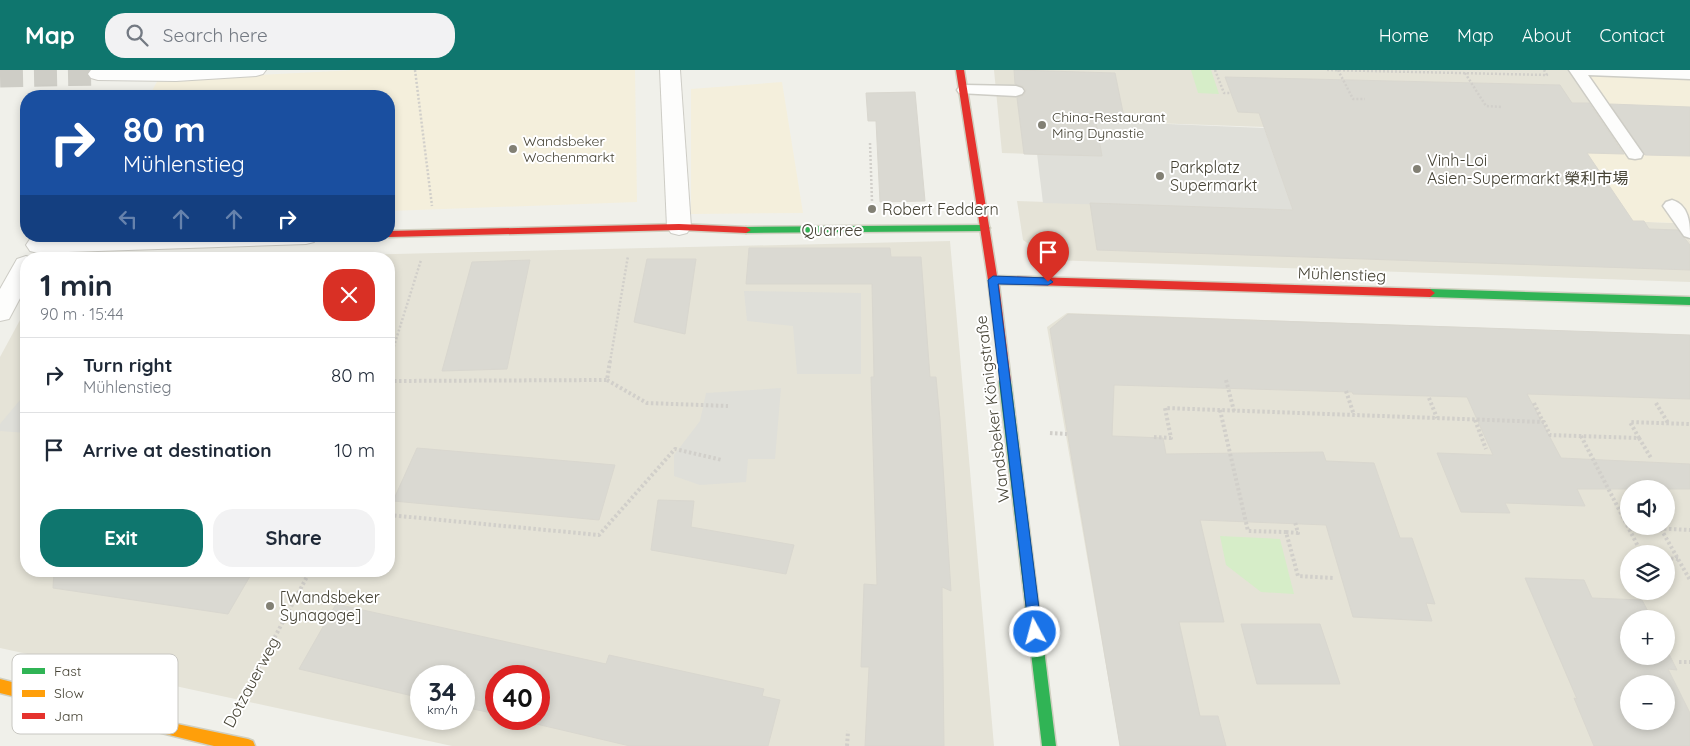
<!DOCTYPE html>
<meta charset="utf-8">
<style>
body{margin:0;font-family:Quicksand,"Noto Sans SC",sans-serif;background:#f2f2f3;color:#1f2937;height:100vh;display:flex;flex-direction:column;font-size:19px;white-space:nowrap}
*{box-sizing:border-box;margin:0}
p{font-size:16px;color:#747a83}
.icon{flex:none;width:28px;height:28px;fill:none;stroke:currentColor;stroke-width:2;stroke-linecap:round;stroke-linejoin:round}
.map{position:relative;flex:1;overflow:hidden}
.sheet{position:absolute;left:20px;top:182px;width:375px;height:325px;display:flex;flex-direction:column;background:#fff;border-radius:20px;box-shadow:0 2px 8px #0003}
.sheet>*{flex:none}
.banner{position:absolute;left:20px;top:20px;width:375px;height:152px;border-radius:20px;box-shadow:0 2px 8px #0003;background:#1a4fa0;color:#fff;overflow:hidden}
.controls{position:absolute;left:1620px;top:410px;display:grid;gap:10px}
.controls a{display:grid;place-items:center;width:55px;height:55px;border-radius:50%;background:#fff;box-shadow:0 2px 8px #0003;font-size:25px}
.speed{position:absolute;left:410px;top:595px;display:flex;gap:10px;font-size:25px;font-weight:700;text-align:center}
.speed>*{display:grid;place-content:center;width:65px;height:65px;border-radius:50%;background:#fff;box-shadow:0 2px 8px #0003;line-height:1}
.speed small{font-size:12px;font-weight:400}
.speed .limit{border:8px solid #d22;background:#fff;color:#111}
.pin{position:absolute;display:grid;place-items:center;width:42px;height:42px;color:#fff;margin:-51px -21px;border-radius:50% 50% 50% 0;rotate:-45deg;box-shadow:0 0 5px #0007}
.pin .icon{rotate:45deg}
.me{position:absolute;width:55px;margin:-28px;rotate:353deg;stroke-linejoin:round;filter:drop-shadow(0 0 4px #0008)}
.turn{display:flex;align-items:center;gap:18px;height:105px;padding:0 20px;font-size:22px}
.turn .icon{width:65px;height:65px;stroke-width:2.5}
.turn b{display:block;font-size:35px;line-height:42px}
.lanes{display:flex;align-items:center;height:48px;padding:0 20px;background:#0003;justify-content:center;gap:25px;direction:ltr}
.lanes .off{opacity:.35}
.round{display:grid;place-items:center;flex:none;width:52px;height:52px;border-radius:20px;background:#f2f2f3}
.head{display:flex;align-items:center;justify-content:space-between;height:85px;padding:0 20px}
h1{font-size:30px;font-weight:700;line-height:38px}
.cta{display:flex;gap:10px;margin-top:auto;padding:10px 20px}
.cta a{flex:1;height:58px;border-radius:20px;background:#0f766e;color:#fff;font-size:20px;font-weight:700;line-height:58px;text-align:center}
.cta a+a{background:#f2f2f3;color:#1f2937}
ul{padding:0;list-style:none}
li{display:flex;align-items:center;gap:15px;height:75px;padding:0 20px;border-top:1px solid #e0e1e3}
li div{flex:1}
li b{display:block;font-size:19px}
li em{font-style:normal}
header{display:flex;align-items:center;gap:30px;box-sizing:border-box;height:70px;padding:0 25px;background:#0f766e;color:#fff}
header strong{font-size:24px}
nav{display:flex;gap:28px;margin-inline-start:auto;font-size:18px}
.search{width:350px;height:45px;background:#f2f2f3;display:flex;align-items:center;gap:12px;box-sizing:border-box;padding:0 18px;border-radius:20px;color:#747a83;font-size:19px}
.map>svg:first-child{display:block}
</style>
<header>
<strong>Map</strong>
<div class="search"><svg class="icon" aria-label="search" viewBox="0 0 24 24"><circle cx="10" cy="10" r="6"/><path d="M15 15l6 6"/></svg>Search here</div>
<nav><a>Home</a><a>Map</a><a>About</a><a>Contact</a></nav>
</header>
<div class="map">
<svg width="1690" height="676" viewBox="0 0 1690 676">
<rect width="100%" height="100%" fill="#f0f0ea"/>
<g fill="#e5e3d7" fill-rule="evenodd">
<polygon points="994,0 1573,0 1622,70 1096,51 1102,86 1002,83"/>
<polygon points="1017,131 1678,153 1690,171 1690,212 1052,190 1023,170"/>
<path d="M950 171 994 676H452L0 578V287L26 239V501H389V189H183ZM421 606H464V649H421ZM496 606H539V649H496Z"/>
<path d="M1067 243 1690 265V676H1120L1047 257ZM1629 419H1666V456H1629ZM1629 484H1666V521H1629ZM1629 549H1666V586H1629ZM1629 614H1666V651H1629Z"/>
</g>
<g fill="#f4efdc">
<polygon points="355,0 635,0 637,132 389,141 389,26 149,26 158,10"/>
<polygon points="1573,0 1690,0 1690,171 1677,153 1293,140 1556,68 1621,70"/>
<polygon points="782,12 803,143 691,144 691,19"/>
</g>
<g fill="#d6edc8">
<polygon points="1191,0 1211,0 1219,24 1198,23"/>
<polygon points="1220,466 1280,469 1294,524 1261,522 1226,495"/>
</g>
<g fill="#dfdfd9">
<polygon points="1096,51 1264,58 1293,140 1043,133 1037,84 1102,86"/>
<polygon points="744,221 861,223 861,304 797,304 793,256 747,251"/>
<polygon points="781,318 775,389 748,389 746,412 700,415 674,406 674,385 700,351 706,323"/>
<polygon points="26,323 26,363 0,361 0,354"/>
</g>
<g fill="#dad9d2" stroke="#d9d7cf" fill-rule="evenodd">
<polygon points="1014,0 1115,3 1125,52 1096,52 1102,86 1024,84 1017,28 1024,25 1026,20 1023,16 1015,14"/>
<polygon points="1225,7 1560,15 1572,33 1589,33 1624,84 1587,83 1633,151 1644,151 1649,159 1678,160 1690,175 1690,200 1097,180 1090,133 1293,140 1259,43 1238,42"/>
<polygon points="915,22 925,131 880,132 876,51 868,51 866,23"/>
<polygon points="1610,34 1690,37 1690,86 1645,85"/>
<polygon points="749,178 890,178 891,187 921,187 930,307 936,307 940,350 951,521 942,517 944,676 865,676 869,597 861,597 864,514 877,515 871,307 874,307 872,214 746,214"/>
<polygon points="647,189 696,189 685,264 634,252"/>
<polygon points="530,190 507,299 442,301 472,192"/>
<polygon points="1068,244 1690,265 1690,329 1527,324 1561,388 1690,394 1690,419 1577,419 1585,436 1505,433 1510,443 1461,442 1437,383 1493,385 1467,327 1353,324 1352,322 1114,315 1112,366 1163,368 1166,384 1323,382 1326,391 1374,393 1400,468 1412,468 1435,534 1426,533 1432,551 1353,547 1326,455 1200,450 1224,552 1179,552 1200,646 1218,646 1226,676 1120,676 1050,259"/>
<polygon points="417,378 615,395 599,450 393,431"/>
<polygon points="658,430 694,431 691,457 794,475 786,504 651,480"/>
<polygon points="54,501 253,501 228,544 53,518"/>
<path d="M1525 508 1584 510 1592 528 1642 530 1652 549H1629V586H1666V578L1677 600 1668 599 1690 643V676H1594L1574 628 1577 629ZM1629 614H1666V651H1629Z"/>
<polygon points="336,534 606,594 609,585 764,619 762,626 780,630 768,676 630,676 515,649 539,649 539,606 496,606 496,644 464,637 464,606 421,606 421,628 299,599"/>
<polygon points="1241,554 1320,554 1340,614 1257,614"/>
</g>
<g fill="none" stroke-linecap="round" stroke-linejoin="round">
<polyline stroke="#cecdc6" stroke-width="23" stroke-dasharray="23 11" stroke-linecap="butt" points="0,6 98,4"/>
<defs>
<g id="lane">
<polygon points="1569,0 1690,0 1690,9 1588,5 1643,84 1641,88 1635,89 1629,88"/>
<polygon points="965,15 1016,16 1022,18 1024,21 1022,24 1016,26 959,23 957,20 959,17"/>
<path d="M1672 130C1689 135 1690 153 1690 168L1684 166 1663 136 1666 132Z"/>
</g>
<g id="street">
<polygon points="91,0 266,0 263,4 256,6 176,11 98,10 91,8 88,4"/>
<polygon points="660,0 680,0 691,157 687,163 679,165 671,163 667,157"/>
<polygon points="48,166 318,166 314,172 306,174 38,183 30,181 26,175 30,169"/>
<polygon points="26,186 34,189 26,189 26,217 9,249 0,251 0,219 17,189"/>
</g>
<g id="fast">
<polygon points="985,155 990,158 985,161 746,163 741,160 746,157"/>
<polygon points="1430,219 1690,227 1690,235 1430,227 1425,223"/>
<polygon points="1005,308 1009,309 1011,312 1056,676 1042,676 999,312 1001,309"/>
</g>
<polygon id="slow" points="0,609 177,654 248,669 253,671 255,676 214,676 0,623"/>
<g id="jam">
<polygon points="956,0 964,0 997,206 1430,219 1435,223 1430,227 999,214 1011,312 1009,315 1001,315 988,210"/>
<polygon points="679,154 746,157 751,160 746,163 679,160 389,167 385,166 389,166 389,161"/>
</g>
</defs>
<use href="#lane" stroke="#cdccc5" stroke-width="3"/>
<use href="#street" stroke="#cdccc5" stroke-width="2"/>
<use href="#fast" stroke="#d0cfc0" stroke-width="3"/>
<use href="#slow" stroke="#d0cfc0" stroke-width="3"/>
<use href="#jam" stroke="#d0cfc0" stroke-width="3"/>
<g stroke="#d1cfca" stroke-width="2.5" stroke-dasharray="2 2" stroke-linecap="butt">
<polyline points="415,0 432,136"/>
<polyline points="1215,0 1224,23 1231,23"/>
<polyline points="1327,0 1547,5 1544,0"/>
<polyline points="1338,0 1353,29 1365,29"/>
<polyline points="1465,3 1486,36 1501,37"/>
<polyline points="870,73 872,131"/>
<polyline points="389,292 421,190"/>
<polyline points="610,292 628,186"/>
</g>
<g stroke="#d1cfca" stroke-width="4" stroke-dasharray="2.5 2.5" stroke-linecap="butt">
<polyline points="389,294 390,291"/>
<polyline points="607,310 647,333 728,336"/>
<polyline points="1226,310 1234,341"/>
<polyline points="389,311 607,310 610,291"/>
<polyline points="1346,321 1354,345"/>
<polyline points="1429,328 1437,348"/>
<polyline points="1534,333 1543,352"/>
<polyline points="1656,333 1668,353"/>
<polyline points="1220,340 1248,461 1286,462 1298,506 1333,508"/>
<polyline points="1475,350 1486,379"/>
<polyline points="1050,363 1067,364"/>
<polyline points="1581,366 1642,484"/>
<polyline points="1154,367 1171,368 1165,338 1544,352 1550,365 1639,368 1630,352 1690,354"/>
<polyline points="1639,368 1651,388"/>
<polyline points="389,445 599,465 675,379 722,390"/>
<polyline points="1629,457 1690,460"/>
<polyline points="1661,459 1690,510"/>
<polyline points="1286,462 1298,463 1295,452"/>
<polyline points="1666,488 1678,489"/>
<polyline points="1679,592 1690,592"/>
<polyline points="237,638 310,501"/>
<polyline points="847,676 848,661"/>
</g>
<use href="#lane" fill="#fdfdfc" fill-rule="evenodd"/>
<use href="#street" fill="#fdfdfc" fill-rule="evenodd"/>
<use href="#fast" fill="#30b455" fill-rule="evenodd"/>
<use href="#slow" fill="#ff9f0a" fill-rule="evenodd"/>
<use href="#jam" fill="#e5322d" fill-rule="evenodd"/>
</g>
<polygon fill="#1a73e8" stroke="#114b97" points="993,206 1048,208 1053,212 1048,215 998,214 1042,562 1040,567 1035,569 1031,567 1029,562 988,210"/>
<g fill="#828074" stroke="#fff" stroke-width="2">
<circle cx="1042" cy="55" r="5"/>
<circle cx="513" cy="79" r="5"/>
<circle cx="1417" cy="99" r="5"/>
<circle cx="1160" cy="106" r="5"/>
<circle cx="872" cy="139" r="5"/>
<circle cx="270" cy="536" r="5"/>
</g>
<g text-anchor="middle" stroke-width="4" stroke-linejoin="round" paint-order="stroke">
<g font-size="14" fill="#464335" stroke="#fff" text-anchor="start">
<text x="1052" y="52">China-Restaurant<tspan x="1052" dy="16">Ming Dynastie</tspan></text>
<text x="523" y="76">Wandsbeker<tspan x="523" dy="16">Wochenmarkt</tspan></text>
</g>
<g font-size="16" fill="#464335" stroke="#fff" text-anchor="start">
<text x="1427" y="96">Vinh-Loi<tspan x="1427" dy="18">Asien-Supermarkt 榮利市場</tspan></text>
<text x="1170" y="103">Parkplatz<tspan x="1170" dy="18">Supermarkt</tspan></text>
<text x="882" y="145">Robert Feddern</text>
<text x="280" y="533">[Wandsbeker<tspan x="280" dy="18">Synagoge]</tspan></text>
</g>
<g font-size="16" fill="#464335" stroke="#fff">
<text x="832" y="166">Quarree</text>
<text transform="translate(1342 204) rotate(2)" y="6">Mühlenstieg</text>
<text transform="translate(992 339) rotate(-97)" y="6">Wandsbeker Königstraße</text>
<text transform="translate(251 612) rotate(-62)" y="6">Dotzauerweg</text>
</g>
</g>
<rect x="12" y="584" width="166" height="80" rx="8" fill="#fff" stroke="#c8c7c2" stroke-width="1"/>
<rect x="22" y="598" width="23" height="6" fill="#30b455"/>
<rect x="22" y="620" width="23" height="7" fill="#ff9f0a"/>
<rect x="22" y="643" width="23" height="6" fill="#e5322d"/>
<g font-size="14" fill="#464335">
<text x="54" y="606">Fast</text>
<text x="54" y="628">Slow</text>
<text x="54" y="651">Jam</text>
</g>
</svg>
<div class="controls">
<a><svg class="icon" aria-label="sound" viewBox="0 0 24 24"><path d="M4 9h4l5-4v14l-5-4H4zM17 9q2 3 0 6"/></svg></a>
<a><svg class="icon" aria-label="layers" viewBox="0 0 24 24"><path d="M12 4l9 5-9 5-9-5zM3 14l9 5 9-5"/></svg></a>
<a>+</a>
<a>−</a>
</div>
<div class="speed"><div>34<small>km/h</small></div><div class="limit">40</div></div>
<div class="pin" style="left:1048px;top:212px;background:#d93025"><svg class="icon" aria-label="arrive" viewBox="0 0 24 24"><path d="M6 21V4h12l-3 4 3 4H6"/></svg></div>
<svg class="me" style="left:1035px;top:562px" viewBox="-20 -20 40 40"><circle r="17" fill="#1a73e8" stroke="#fff" stroke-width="3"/><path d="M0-11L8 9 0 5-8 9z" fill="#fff"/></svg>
<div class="banner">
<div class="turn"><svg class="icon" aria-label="right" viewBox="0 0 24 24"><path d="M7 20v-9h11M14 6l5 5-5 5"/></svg><div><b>80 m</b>Mühlenstieg</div></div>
<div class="lanes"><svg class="icon off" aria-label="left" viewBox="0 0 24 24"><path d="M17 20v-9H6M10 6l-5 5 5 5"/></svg><svg class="icon off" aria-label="ahead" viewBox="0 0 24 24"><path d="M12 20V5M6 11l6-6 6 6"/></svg><svg class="icon off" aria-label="ahead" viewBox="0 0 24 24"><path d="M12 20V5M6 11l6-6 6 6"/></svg><svg class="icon" aria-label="right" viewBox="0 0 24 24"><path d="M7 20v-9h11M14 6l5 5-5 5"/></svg></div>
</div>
<section class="sheet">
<div class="head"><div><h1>1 min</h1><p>90 m · 15:44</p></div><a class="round" style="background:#d93025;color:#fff"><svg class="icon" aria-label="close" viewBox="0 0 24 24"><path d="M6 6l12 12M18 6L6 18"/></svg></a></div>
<ul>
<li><svg class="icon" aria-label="right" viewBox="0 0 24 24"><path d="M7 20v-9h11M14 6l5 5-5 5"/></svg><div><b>Turn right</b><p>Mühlenstieg</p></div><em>80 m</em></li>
<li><svg class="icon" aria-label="arrive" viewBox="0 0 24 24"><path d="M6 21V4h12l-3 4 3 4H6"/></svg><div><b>Arrive at destination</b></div><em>10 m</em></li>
</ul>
<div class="cta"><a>Exit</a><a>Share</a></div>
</section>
</div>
